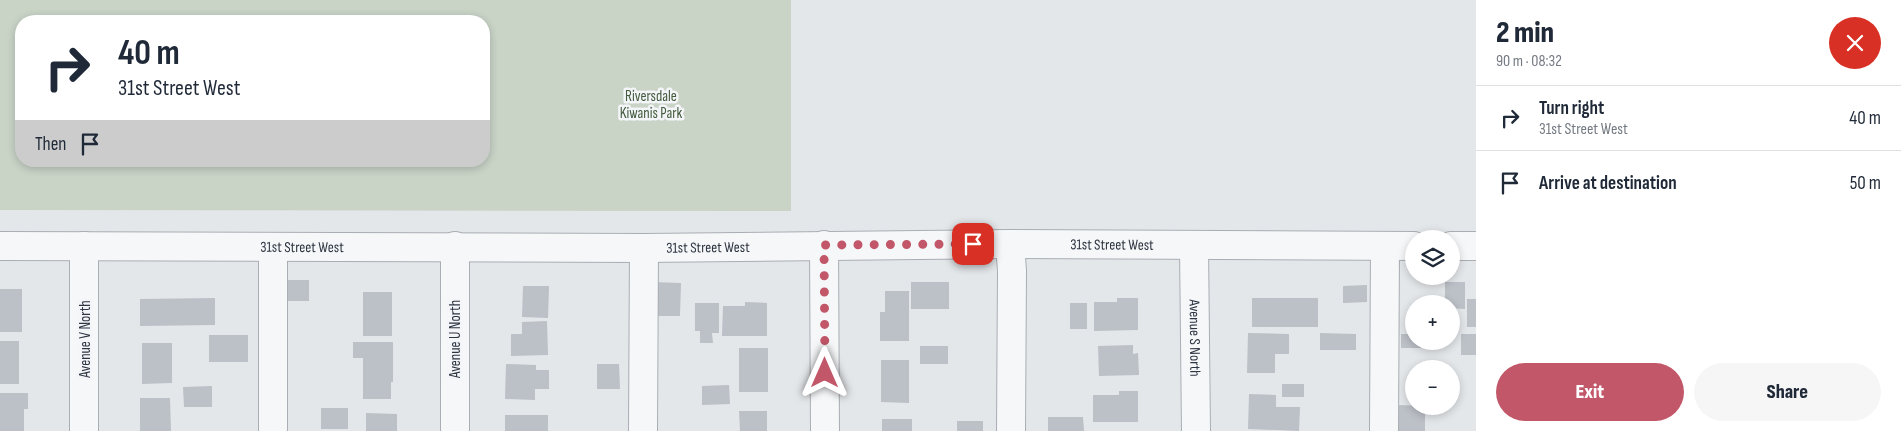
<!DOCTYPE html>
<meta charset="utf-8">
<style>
body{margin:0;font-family:"Sofia Sans Condensed",sans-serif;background:#f6f6f7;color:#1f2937;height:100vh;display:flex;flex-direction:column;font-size:19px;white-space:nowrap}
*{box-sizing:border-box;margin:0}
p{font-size:16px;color:#747a83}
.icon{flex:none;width:28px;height:28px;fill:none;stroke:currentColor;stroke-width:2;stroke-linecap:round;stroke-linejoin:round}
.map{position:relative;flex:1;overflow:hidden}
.side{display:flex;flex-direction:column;background:#fff;width:425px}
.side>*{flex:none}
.banner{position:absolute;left:15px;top:15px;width:475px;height:152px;border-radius:20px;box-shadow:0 2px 8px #0003;background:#fff;color:#1f2937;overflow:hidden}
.fabs{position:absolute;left:1405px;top:230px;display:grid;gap:10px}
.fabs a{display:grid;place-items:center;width:55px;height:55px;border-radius:50%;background:#fff;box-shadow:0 2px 8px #0003;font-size:25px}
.pin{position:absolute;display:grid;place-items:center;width:42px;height:42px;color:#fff;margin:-21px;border-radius:10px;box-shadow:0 2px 8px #0006}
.me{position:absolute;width:55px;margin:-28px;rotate:0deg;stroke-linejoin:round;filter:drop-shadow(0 0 4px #0008)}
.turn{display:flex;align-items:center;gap:18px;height:105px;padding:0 20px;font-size:22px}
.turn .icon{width:65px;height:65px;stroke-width:2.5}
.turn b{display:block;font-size:35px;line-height:42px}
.then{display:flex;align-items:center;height:48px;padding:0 20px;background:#0003;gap:10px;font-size:19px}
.round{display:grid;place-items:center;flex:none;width:52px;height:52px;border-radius:26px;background:#f6f6f7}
.summary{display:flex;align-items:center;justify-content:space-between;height:85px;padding:0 20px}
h1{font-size:30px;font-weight:800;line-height:38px}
.cta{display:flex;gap:10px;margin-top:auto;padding:10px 20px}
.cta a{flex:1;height:58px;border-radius:30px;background:#c15768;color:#fff;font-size:20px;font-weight:800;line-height:58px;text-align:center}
.cta a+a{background:#f6f6f7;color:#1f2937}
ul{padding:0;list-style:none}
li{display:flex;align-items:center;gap:15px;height:65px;padding:0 20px;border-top:1px solid #e0e1e3}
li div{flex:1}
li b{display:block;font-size:19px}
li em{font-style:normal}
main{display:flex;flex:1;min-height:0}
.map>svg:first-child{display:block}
</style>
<main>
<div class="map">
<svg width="1476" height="431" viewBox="0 0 1476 431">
<rect width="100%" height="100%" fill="#e4e7ea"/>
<path fill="#c9d3c6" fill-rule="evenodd" d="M0 0H791V211L0 210ZM21 21H484V161H21Z"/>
<g fill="#bcc0c7">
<rect x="282" y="280" width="27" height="21"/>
<polygon points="652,282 681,283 680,316 651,316"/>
<rect x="911" y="282" width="38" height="27"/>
<polygon points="1445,282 1465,282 1465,309 1451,308 1451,304 1445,304"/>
<polygon points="1367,285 1367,302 1343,303 1343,286"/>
<polygon points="523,286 549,286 548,318 522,317"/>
<rect x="0" y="289" width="22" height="43"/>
<polygon points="885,291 909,291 909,341 880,341 880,312 885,312"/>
<rect x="363" y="292" width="29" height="44"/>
<polygon points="215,298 215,325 140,326 140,299"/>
<polygon points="1117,298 1138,298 1138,330 1094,331 1094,302 1117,302"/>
<rect x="1252" y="298" width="66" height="29"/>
<rect x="1467" y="299" width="9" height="28"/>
<polygon points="745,302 767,303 767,336 722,336 723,306 745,306"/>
<polygon points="695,303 719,303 719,333 712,333 713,343 700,343 700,331 695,331"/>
<rect x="1070" y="303" width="17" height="26"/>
<polygon points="547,321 548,355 511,356 511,334 522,334 522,322"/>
<polygon points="1248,333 1289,334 1289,354 1275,354 1275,373 1247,373"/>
<polygon points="1320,333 1356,334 1356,350 1320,350"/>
<polygon points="1401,334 1414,334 1414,341 1425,341 1425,348 1401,348"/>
<rect x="1461" y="334" width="15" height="21"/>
<rect x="209" y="335" width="39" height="27"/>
<rect x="0" y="341" width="19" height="43"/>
<polygon points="353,342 393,342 393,382 391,382 391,399 363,399 363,358 353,358"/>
<polygon points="142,343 172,343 172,383 142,384"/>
<polygon points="1133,345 1133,354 1138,353 1139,375 1099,376 1098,346"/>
<rect x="920" y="346" width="28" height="18"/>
<rect x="739" y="348" width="29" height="44"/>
<polygon points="881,360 909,360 909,403 881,402"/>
<polygon points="506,364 536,365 536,370 549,370 549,389 535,389 535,400 505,399"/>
<polygon points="597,364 619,364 620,389 597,389"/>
<rect x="1282" y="384" width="22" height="13"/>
<polygon points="729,385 730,404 702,405 702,386"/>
<polygon points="212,386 212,407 184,407 183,387"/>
<polygon points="1119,391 1138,391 1138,422 1093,422 1093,395 1119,395"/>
<polygon points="0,393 28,393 28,409 24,409 24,431 0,431"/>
<polygon points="1249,394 1276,395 1276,407 1300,407 1299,431 1248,429"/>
<polygon points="140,398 170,398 171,431 140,431"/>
<polygon points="1397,405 1425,406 1425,431 1397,431"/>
<rect x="321" y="408" width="27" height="21"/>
<polygon points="739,411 767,411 767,431 740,431"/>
<polygon points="366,413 397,414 397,431 366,431"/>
<rect x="505" y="415" width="43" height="16"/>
<polygon points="1048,417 1083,417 1084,431 1048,431"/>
<rect x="882" y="419" width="30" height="12"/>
<rect x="957" y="421" width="26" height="10"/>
</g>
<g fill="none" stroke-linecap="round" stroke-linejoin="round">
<defs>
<g id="minor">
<polyline points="1010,244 1012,271 1011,431"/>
<polyline points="824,245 825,431"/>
<path id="s1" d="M0 246 644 248 1010 244 1414 246"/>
<polyline points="84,246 84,431"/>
<polyline points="455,246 455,431"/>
<path id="s2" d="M1194 246 1196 431"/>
<polyline points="1451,246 1476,246"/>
<polyline points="273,247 273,431"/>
<polyline points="643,431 644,248"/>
<polyline points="1384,431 1385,247"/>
</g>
</defs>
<use href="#minor" stroke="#a9aeb4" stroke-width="30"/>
<use href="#minor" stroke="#f6f7f9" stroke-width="28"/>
</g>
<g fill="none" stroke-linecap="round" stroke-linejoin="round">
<polyline stroke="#c15768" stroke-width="9" stroke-dasharray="0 16.2" points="825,373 824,245 973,244"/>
</g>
<g text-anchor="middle" stroke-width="5" stroke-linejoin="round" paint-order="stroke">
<g font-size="15" fill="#425b3c" stroke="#f4f5f8">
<text x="651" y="101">Riversdale<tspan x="651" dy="17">Kiwanis Park</tspan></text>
</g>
<g font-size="15" fill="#2d3541" stroke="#f4f5f8">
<text dy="5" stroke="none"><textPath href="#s1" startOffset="1112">31st Street West</textPath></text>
<text dy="5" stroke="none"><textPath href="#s1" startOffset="302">31st Street West</textPath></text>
<text dy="5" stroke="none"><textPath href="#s1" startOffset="708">31st Street West</textPath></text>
<text dy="5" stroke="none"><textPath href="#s2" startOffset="92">Avenue S North</textPath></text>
<text transform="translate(85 339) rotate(-90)" y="5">Avenue V North</text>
<text transform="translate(455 339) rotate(-90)" y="5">Avenue U North</text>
</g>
</g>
</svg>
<div class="fabs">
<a><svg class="icon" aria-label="layers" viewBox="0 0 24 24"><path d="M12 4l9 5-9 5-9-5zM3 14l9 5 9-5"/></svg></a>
<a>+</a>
<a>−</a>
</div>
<div class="pin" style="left:973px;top:244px;background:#d93025"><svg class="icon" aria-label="arrive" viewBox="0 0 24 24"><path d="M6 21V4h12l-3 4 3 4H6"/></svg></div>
<svg class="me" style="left:825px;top:373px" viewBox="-20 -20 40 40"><path d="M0-17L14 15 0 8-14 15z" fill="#c15768" stroke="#fff" stroke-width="4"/></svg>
<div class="banner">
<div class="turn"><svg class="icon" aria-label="right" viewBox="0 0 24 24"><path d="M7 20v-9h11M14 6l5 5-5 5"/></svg><div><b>40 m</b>31st Street West</div></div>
<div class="then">Then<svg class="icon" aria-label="arrive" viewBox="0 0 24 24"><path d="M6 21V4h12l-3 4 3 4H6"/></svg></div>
</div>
</div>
<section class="side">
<div class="summary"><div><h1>2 min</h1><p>90 m · 08:32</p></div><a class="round" style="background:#d93025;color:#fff"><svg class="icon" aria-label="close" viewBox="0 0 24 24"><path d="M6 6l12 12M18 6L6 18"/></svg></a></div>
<ul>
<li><svg class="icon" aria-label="right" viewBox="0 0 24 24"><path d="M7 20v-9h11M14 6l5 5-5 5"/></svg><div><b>Turn right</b><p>31st Street West</p></div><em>40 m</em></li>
<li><svg class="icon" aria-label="arrive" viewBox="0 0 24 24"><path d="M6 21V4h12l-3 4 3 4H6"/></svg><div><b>Arrive at destination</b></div><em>50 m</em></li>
</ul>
<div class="cta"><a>Exit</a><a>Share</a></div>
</section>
</main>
